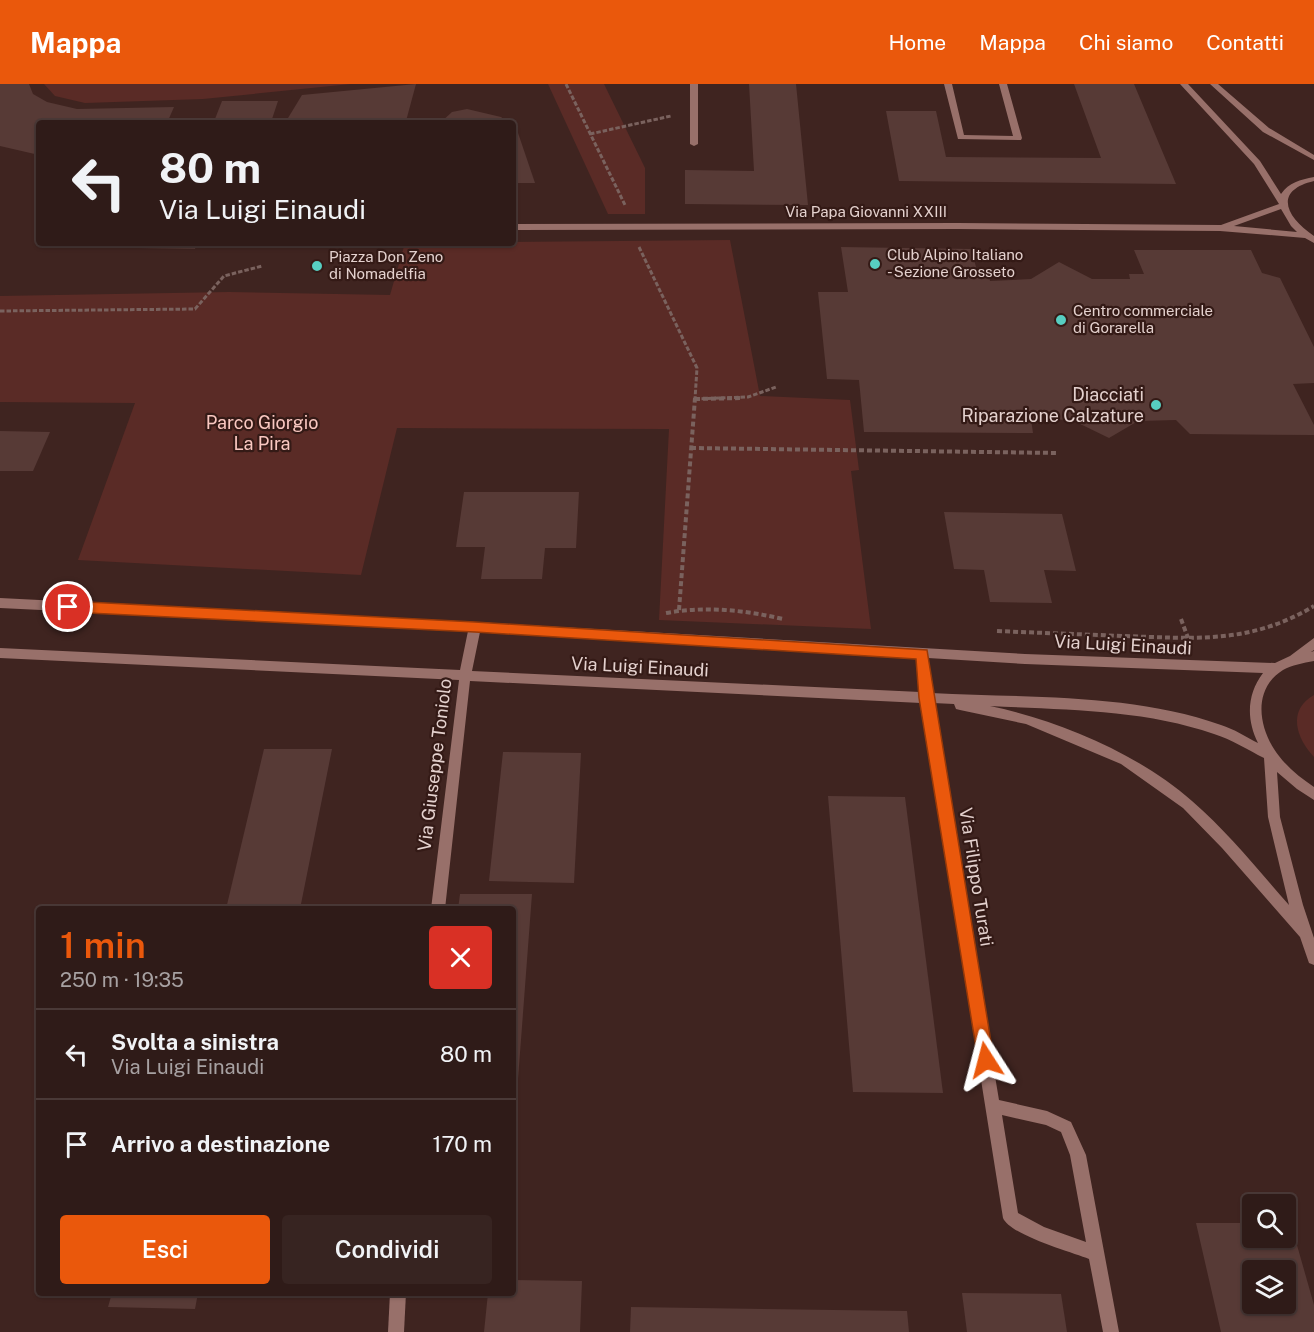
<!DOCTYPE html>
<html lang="it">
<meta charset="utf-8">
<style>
body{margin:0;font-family:"Public Sans",sans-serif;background:#372421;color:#f1f3f6;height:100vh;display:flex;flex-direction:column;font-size:22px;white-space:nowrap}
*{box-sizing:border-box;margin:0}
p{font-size:20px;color:#a7a1a2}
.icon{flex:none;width:33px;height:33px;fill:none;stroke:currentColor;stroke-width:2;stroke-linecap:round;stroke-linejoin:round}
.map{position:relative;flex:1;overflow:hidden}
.side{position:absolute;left:36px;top:822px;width:480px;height:390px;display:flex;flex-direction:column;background:#2f1b18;border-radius:6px;box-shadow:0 2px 4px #0004,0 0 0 2px #4a3937}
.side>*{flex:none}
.guide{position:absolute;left:36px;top:36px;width:480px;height:126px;border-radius:6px;box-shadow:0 2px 4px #0004,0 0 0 2px #4a3937;background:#2f1b18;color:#f1f3f6;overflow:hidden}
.controls{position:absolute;left:1242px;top:1110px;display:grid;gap:12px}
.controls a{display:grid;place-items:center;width:54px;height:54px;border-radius:6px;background:#2f1b18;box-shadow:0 2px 4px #0004,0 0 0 2px #4a3937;font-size:30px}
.pin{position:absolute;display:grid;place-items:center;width:51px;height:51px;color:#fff;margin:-26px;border:3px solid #fff;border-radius:50%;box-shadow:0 2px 6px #0007}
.me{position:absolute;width:66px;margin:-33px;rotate:351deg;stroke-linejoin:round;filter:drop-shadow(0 0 4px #0008)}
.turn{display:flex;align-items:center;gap:21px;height:126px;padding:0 24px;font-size:27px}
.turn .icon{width:78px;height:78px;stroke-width:2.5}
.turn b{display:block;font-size:42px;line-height:51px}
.round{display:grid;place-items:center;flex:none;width:63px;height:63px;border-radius:6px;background:#372421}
.overview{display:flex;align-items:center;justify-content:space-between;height:102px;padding:0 24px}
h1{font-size:36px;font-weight:600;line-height:45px;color:#ea580c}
.button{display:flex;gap:12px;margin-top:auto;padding:12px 24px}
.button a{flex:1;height:69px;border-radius:6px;background:#ea580c;color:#fff;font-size:24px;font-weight:600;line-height:69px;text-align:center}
.button a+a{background:#372421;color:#f1f3f6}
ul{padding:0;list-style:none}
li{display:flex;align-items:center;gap:18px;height:90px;padding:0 24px;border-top:2px solid #4a3937}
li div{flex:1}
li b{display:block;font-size:22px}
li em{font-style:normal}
header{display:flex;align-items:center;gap:36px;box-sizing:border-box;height:84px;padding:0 30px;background:#ea580c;color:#fff}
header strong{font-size:28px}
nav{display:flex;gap:33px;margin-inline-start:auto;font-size:21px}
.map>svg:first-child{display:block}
</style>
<header>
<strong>Mappa</strong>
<nav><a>Home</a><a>Mappa</a><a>Chi siamo</a><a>Contatti</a></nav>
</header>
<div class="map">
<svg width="1314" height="1248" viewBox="0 0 1314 1248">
<rect width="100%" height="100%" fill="#3f2420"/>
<g fill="#5a2b26">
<polygon points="44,0 351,0 203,15 85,19 55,12"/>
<polygon points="548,0 604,0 645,84 645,130 608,130"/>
<polygon points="730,156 760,312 850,316 859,386 851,387 871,545 659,536 669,345 397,344 361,491 78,476 135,319 0,318 0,212 229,208 390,211 405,159"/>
<path d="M1314 611V673C1296 654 1287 626 1314 611Z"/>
</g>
<g fill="#573a36" fill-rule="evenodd">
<polygon points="0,0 29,0 33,10 47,18 77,25 174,23 167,39 39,39 39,71 0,62"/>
<polygon points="416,0 406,37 285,39 302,11"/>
<polygon points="749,0 796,0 808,121 685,120 685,86 754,87"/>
<polygon points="1074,0 1134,0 1176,100 899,97 886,27 936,27 946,73 1101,74"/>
<polygon points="222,17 278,17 272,35 215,35"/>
<polygon points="467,25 501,33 509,39 440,39 452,28"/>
<polygon points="513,42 516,43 535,99 513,99"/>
<polygon points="78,159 197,159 195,165 76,163"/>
<polygon points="841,163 971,165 978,190 989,190 990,197 1031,195 1059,178 1092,195 1130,195 1129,190 1144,190 1134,166 1251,166 1262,189 1280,194 1314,263 1314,299 1293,300 1314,341 1314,351 1190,350 1176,336 1138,337 1109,354 1072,336 1031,335 1033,349 864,348 859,296 827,295 818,208 848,208"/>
<polygon points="0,347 50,348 33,387 0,387"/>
<polygon points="464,408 579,408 576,464 545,464 542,495 481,495 485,463 456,463"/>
<polygon points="944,428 1062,430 1076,487 1044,486 1052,519 990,518 984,486 954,485"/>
<polygon points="264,665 332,665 300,825 226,825"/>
<polygon points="503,668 581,669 574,799 489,797"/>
<polygon points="828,712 905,713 943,1009 853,1008"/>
<polygon points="460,810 532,810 515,1035 513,825 458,825"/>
<path d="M1196 1139H1252V1154H1286V1140H1291L1314 1221V1248H1221ZM1252 1186H1286V1220H1252Z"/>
<polygon points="513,1196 582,1197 580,1248 484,1248 488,1209 513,1209"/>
<polygon points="112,1209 198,1209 195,1225 108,1223"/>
<polygon points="962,1209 1061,1210 1067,1248 967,1248"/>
<polygon points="631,1223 907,1227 909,1248 630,1248"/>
</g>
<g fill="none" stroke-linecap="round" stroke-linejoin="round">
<g stroke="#7a625e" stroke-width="3" stroke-dasharray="4.5 2" stroke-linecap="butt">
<polyline points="566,0 625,121"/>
<polyline points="590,50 671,32"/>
<polyline points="639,163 697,284 695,315"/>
<polyline points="0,227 195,225 224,192 262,182"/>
<polyline points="695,315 748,313 776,303"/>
</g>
<g stroke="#7a625e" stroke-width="4" stroke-dasharray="5 3" stroke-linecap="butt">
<polyline points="695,315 743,314"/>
<polyline points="691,364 1058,369"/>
<polyline points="679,526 695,314"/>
<path d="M666 529C706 522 744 526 783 535"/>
<polyline points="1181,535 1188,554"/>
<path d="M997 547C1039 549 1080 550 1122 552 1194 554 1249 561 1314 522"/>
</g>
<polygon fill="#98706a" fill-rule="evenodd" points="944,0 952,0 964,51 1013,52 999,0 1007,0 1022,54 1021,56 958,55"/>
<g fill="#98706a" fill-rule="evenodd">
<polygon points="690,0 698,0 698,60 694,62 690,60"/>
<path d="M1180 0H1188L1260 77 1281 110C1289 98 1300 96 1314 93V97C1272 107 1287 134 1314 152V159L1305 154 1220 147 957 145 513 146V140L957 139 1221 141 1279 120 1254 80ZM1281 125 1291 142 1297 148 1234 142Z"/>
<polygon points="1210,0 1218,0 1269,44 1314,71 1314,76 1263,48"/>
<path d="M0 514 475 538 1025 570 1275 579 1290 572 1314 554V566L1311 568 1314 567V577C1303 579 1292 581 1283 586 1251 606 1259 647 1279 672 1289 685 1301 694 1314 703V716L1297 705 1277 688 1280 733 1303 821 1314 854V881L1309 879 1300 853 1222 764 1183 724 1121 680 1026 640 960 626 956 625 954 620 933 619 999 1016 1047 1027 1071 1038 1086 1071 1119 1248H1103L1089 1175C1071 1168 1010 1151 1003 1134L921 619 470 597 445 825H431L459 596 0 574V564L460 586 468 547 0 524ZM480 548 916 573 920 608 472 587ZM928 574 1025 580 1263 589C1247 610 1246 635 1258 659 1246 653 1234 645 1221 641 1131 609 1026 614 931 609ZM990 622C1065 626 1142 625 1214 650 1231 655 1248 666 1264 674L1268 733 1289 821C1258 786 1228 748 1192 717 1139 670 1058 636 990 622ZM1002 1031 1046 1041 1061 1048 1070 1071 1086 1158 1044 1143 1018 1129Z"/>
<polygon points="390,1209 406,1209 404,1248 388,1248"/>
</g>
</g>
<polygon fill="#ea580c" stroke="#983908" stroke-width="1.5" points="68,517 475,538 927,566 994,976 992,982 986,985 980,982 978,976 919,614 916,575 475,548 68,528 62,523"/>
<g fill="#57cec1" stroke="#341a16" stroke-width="2">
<circle cx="875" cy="180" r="6"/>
<circle cx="317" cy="182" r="6"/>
<circle cx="1061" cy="236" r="6"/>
<circle cx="1156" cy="321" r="6"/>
</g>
<g text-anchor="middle" stroke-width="4.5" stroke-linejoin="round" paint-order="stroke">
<g font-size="15" fill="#e4d1ce" stroke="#341a16">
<text x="866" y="133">Via Papa Giovanni XXIII</text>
</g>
<g font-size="15" fill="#e4d1ce" stroke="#341a16" text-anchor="start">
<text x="887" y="176">Club Alpino Italiano<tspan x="887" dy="17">- Sezione Grosseto</tspan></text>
<text x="329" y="178">Piazza Don Zeno<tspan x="329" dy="17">di Nomadelfia</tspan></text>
<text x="1073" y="232">Centro commerciale<tspan x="1073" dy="17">di Gorarella</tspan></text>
</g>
<g font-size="18" fill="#e4d1ce" stroke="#341a16" text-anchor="end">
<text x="1144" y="317">Diacciati<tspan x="1144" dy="21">Riparazione Calzature</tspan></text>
</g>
<g font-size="18" fill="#fac8c1" stroke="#341a16">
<text x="262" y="345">Parco Giorgio<tspan x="262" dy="21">La Pira</tspan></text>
</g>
<g font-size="18" fill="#e4d1ce" stroke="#341a16">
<text transform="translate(1123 561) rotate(3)" y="6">Via Luigi Einaudi</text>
<text transform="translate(640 583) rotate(3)" y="6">Via Luigi Einaudi</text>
<text transform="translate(435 681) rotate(-83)" y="6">Via Giuseppe Toniolo</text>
<text transform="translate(976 793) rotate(81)" y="6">Via Filippo Turati</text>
</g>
</g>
</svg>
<div class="controls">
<a><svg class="icon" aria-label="search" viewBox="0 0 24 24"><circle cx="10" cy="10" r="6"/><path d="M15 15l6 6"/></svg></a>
<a><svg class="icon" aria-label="layers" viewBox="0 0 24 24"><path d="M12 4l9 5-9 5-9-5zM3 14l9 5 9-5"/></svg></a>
</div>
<div class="pin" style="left:68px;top:523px;background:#d93025"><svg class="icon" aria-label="arrive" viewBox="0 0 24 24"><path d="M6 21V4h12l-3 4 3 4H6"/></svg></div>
<svg class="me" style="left:986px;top:976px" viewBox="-20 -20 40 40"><path d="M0-17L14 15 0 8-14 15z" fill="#ea580c" stroke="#fff" stroke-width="4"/></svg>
<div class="guide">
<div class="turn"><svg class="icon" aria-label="left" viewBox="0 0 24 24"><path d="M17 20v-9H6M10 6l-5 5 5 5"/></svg><div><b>80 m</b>Via Luigi Einaudi</div></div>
</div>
<section class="side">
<div class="overview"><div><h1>1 min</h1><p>250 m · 19:35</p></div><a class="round" style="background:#d93025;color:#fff"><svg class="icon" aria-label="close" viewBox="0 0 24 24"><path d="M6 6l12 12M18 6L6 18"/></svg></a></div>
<ul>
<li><svg class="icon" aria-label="left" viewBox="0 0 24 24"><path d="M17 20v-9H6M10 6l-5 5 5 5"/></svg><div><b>Svolta a sinistra</b><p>Via Luigi Einaudi</p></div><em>80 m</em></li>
<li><svg class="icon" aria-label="arrive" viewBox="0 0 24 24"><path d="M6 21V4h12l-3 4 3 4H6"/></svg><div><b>Arrivo a destinazione</b></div><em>170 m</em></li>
</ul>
<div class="button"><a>Esci</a><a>Condividi</a></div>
</section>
</div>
